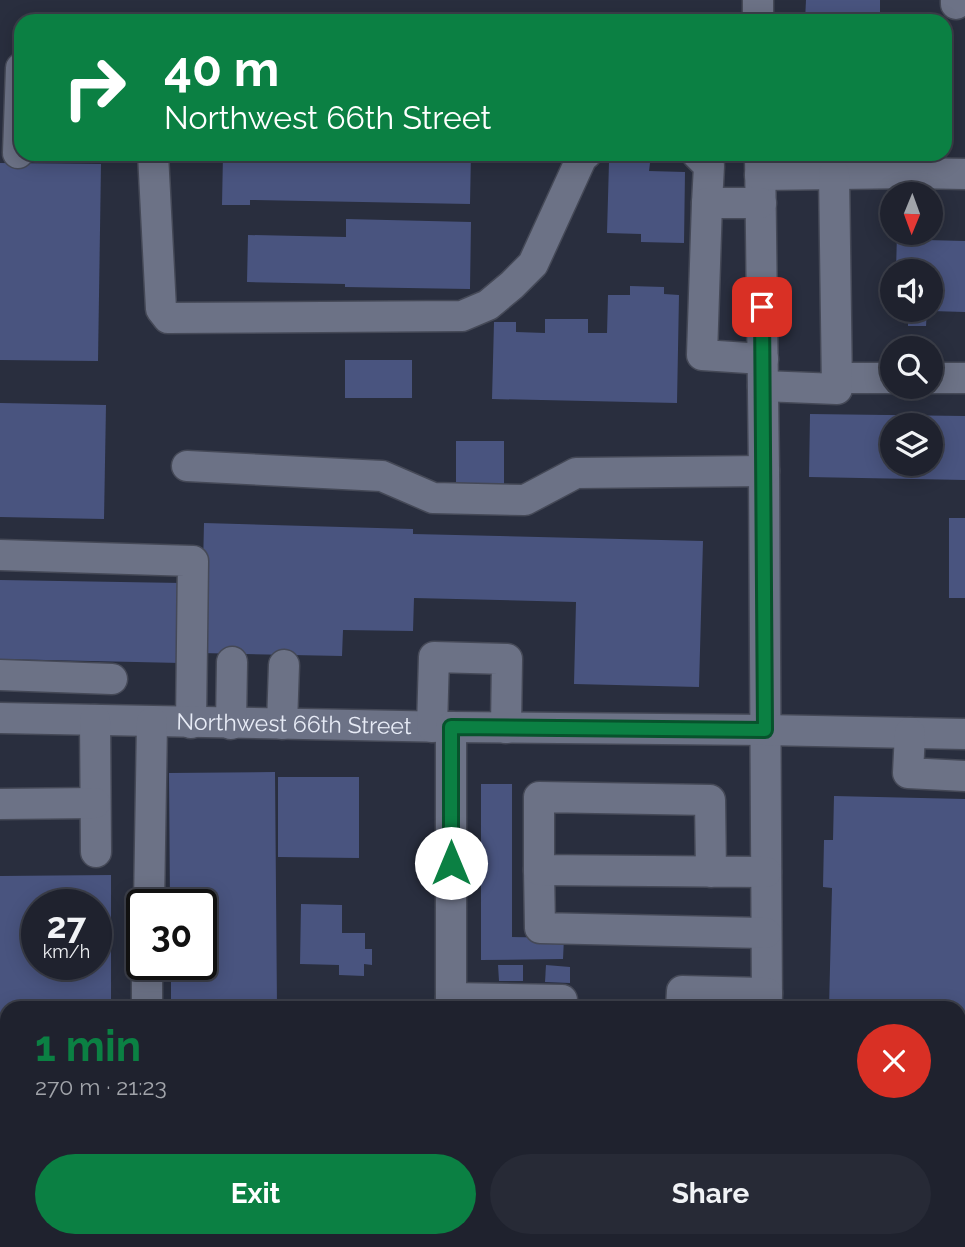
<!DOCTYPE html>
<meta charset="utf-8">
<style>
body{margin:0;font-family:Raleway,sans-serif;background:#272a36;color:#f1f3f6;height:100vh;display:flex;flex-direction:column;font-size:26px;white-space:nowrap}
*{box-sizing:border-box;margin:0}
p{font-size:23px;color:#a1a4aa}
.icon{flex:none;width:38px;height:38px;fill:none;stroke:currentColor;stroke-width:2;stroke-linecap:round;stroke-linejoin:round}
.map{position:relative;flex:1;overflow:hidden}
.panel{position:absolute;left:0px;top:1001px;width:966px;height:247px;display:flex;flex-direction:column;background:#1f222e;border-radius:21px 21px 0 0;box-shadow:0 4px 18px #0003,0 0 0 2px #3c3f4a}
.panel>*{flex:none}
.banner{position:absolute;left:14px;top:14px;width:938px;height:147px;border-radius:21px;box-shadow:0 4px 18px #0003,0 0 0 2px #3c3f4a;background:#0b8043;color:#fff;overflow:hidden}
.needle{width:46px;rotate:181deg}
.controls{position:absolute;left:880px;top:182px;display:grid;gap:14px}
.controls a{display:grid;place-items:center;width:63px;height:63px;border-radius:50%;background:#1f222e;box-shadow:0 4px 18px #0003,0 0 0 2px #3c3f4a;font-size:35px}
.speed{position:absolute;left:21px;top:889px;display:flex;gap:14px;font-size:35px;font-weight:700;text-align:center}
.speed>*{display:grid;place-content:center;width:91px;height:91px;border-radius:50%;background:#1f222e;box-shadow:0 4px 18px #0003,0 0 0 2px #3c3f4a;line-height:1}
.speed small{font-size:18px;font-weight:400}
.speed .limit{border:4px solid #111;border-radius:10px;background:#fff;color:#111}
.pin{position:absolute;display:grid;place-items:center;width:60px;height:60px;color:#fff;margin:-30px;border-radius:14px;box-shadow:0 4px 10px #0006}
.me{position:absolute;width:77px;margin:-38px;rotate:0deg;stroke-linejoin:round;filter:drop-shadow(0 0 5px #0008)}
.turn{display:flex;align-items:center;gap:24px;height:147px;padding:0 35px;font-size:32px}
.turn .icon{width:91px;height:91px;stroke-width:2.5}
.turn b{display:block;font-size:49px;line-height:60px}
.round{display:grid;place-items:center;flex:none;width:74px;height:74px;border-radius:37px;background:#272a36}
.overview{display:flex;align-items:center;justify-content:space-between;height:119px;padding:0 35px}
h1{font-size:42px;font-weight:700;line-height:52px;color:#0b8043}
.cta{display:flex;gap:14px;margin-top:auto;padding:14px 35px}
.cta a{flex:1;height:80px;border-radius:42px;background:#0b8043;color:#fff;font-size:28px;font-weight:700;line-height:80px;text-align:center}
.cta a+a{background:#272a36;color:#f1f3f6}
.map>svg:first-child{display:block}
</style>
<div class="map">
<svg width="965" height="1247" viewBox="0 0 965 1247">
<rect width="100%" height="100%" fill="#292e3e"/>
<g fill="#49547f" fill-rule="evenodd">
<polygon points="806,0 880,0 880,21 805,21"/>
<polygon points="223,154 471,154 470,204 250,200 250,205 222,205"/>
<polygon points="609,162 650,163 649,171 685,172 684,243 641,242 641,234 607,233"/>
<polygon points="0,163 101,164 98,361 0,360"/>
<polygon points="346,219 471,222 470,289 345,287 345,284 247,282 248,235 346,237"/>
<polygon points="897,233 926,233 926,240 965,241 965,312 931,311 931,271 896,271"/>
<polygon points="630,286 664,287 664,294 679,295 677,403 492,399 494,322 516,322 516,332 545,333 545,319 588,319 588,333 607,333 608,295 630,295"/>
<polygon points="895,310 927,310 926,326 908,326 908,319 895,318"/>
<rect x="345" y="360" width="67" height="38"/>
<polygon points="0,403 106,405 104,519 0,517"/>
<path d="M810 414 965 416V480L809 477ZM892 425H931V464H892Z"/>
<polygon points="456,441 504,441 504,490 456,489"/>
<rect x="949" y="518" width="16" height="80"/>
<polygon points="204,523 413,529 413,534 703,541 699,687 574,684 576,602 414,598 413,631 343,630 342,656 201,653"/>
<polygon points="0,580 182,583 181,663 0,659"/>
<polygon points="275,772 277,1008 171,1008 171,964 201,964 201,905 170,905 169,773"/>
<polygon points="278,777 359,777 359,858 278,857"/>
<polygon points="481,784 512,784 512,937 564,938 563,959 481,960"/>
<polygon points="834,796 965,799 965,1247 839,1247 839,1241 959,1241 959,1008 829,1008 832,888 823,887 824,840 833,840"/>
<path d="M111 875V1008H7V1036H0V876ZM37 905H96V964H37Z"/>
<polygon points="301,904 342,905 342,933 365,933 365,949 372,949 372,965 364,964 364,976 339,975 339,965 300,964"/>
<polygon points="498,965 523,965 523,981 499,981"/>
<polygon points="546,965 570,967 570,983 545,982"/>
<rect x="173" y="1241" width="105" height="6"/>
</g>
<g fill="none" stroke-linecap="round" stroke-linejoin="round">
<defs>
<g id="minor">
<polyline points="758,0 758,21"/>
<polyline points="956,0 956,4"/>
<polyline points="18,153 21,68"/>
<polyline points="153,154 161,309 168,318 462,316 488,305 512,285 533,264 582,157 586,154"/>
<polyline points="697,154 709,166 707,203"/>
<polyline points="760,154 764,471 767,1008"/>
<polyline points="913,173 965,174"/>
<polyline points="760,175 913,173 913,154"/>
<polyline points="761,203 707,203 702,355 763,359"/>
<polyline points="837,378 892,378"/>
<polyline points="931,378 965,378"/>
<polyline points="763,386 837,389 834,174"/>
<polyline points="187,466 382,476 433,498 525,500 576,473 764,471"/>
<polyline points="0,555 193,561 191,723"/>
<polyline points="0,675 112,679"/>
<path id="s1" d="M0 718 451 727 765 730 965 734"/>
<polyline points="95,720 96,852"/>
<polyline points="231,724 232,662"/>
<polyline points="282,724 284,665"/>
<polyline points="432,727 434,657 507,659 506,728"/>
<polyline points="910,733 908,773 965,776"/>
<polyline points="0,804 95,803"/>
<polyline points="539,870 540,928 766,933"/>
<polyline points="711,872 710,800 539,797 539,870 766,872"/>
<polyline points="149,905 152,722"/>
<polyline points="451,998 562,1000 561,1008"/>
<polyline points="147,1008 147,964"/>
<polyline points="451,1008 451,727"/>
<polyline points="681,1008 682,991 767,993"/>
<polyline points="0,1068 7,1068"/>
<polyline points="382,1241 382,1247"/>
<polyline points="769,1241 769,1247"/>
<polyline points="35,1247 35,1241"/>
<polyline points="142,1247 142,1241"/>
<polyline points="450,1247 450,1241"/>
<polyline points="554,1247 554,1241"/>
</g>
</defs>
<use href="#minor" stroke="#454957" stroke-width="33"/>
<use href="#minor" stroke="#6c7286" stroke-width="30"/>
</g>
<g fill="none" stroke-linecap="round" stroke-linejoin="round">
<defs>
<polyline id="route" points="451,863 451,727 765,730 762,307"/>
</defs>
<use href="#route" stroke="#07532c" stroke-width="18"/>
<use href="#route" stroke="#0b8043" stroke-width="12"/>
</g>
<g text-anchor="middle" stroke-width="6" stroke-linejoin="round" paint-order="stroke">
<g font-size="23" fill="#e7ebf6" stroke="#1f2434">
<text dy="8" stroke="none"><textPath href="#s1" startOffset="294">Northwest 66th Street</textPath></text>
</g>
</g>
</svg>
<div class="controls">
<a><svg class="needle" viewBox="-14 -14 28 28"><path d="M0-13l5 13h-10z" fill="#e53935"/><path d="M0 13l5-13h-10z" fill="#a1a4aa"/></svg></a>
<a><svg class="icon" aria-label="sound" viewBox="0 0 24 24"><path d="M4 9h4l5-4v14l-5-4H4zM17 9q2 3 0 6"/></svg></a>
<a><svg class="icon" aria-label="search" viewBox="0 0 24 24"><circle cx="10" cy="10" r="6"/><path d="M15 15l6 6"/></svg></a>
<a><svg class="icon" aria-label="layers" viewBox="0 0 24 24"><path d="M12 4l9 5-9 5-9-5zM3 14l9 5 9-5"/></svg></a>
</div>
<div class="speed"><div>27<small>km/h</small></div><div class="limit">30</div></div>
<div class="pin" style="left:762px;top:307px;background:#d93025"><svg class="icon" aria-label="arrive" viewBox="0 0 24 24"><path d="M6 21V4h12l-3 4 3 4H6"/></svg></div>
<svg class="me" style="left:451px;top:863px" viewBox="-20 -20 40 40"><circle r="19" fill="#fff"/><path d="M0-13L10 11 0 6-10 11z" fill="#0b8043"/></svg>
<div class="banner">
<div class="turn"><svg class="icon" aria-label="right" viewBox="0 0 24 24"><path d="M7 20v-9h11M14 6l5 5-5 5"/></svg><div><b>40 m</b>Northwest 66th Street</div></div>
</div>
<section class="panel">
<div class="overview"><div><h1>1 min</h1><p>270 m · 21:23</p></div><a class="round" style="background:#d93025;color:#fff"><svg class="icon" aria-label="close" viewBox="0 0 24 24"><path d="M6 6l12 12M18 6L6 18"/></svg></a></div>
<div class="cta"><a>Exit</a><a>Share</a></div>
</section>
</div>
